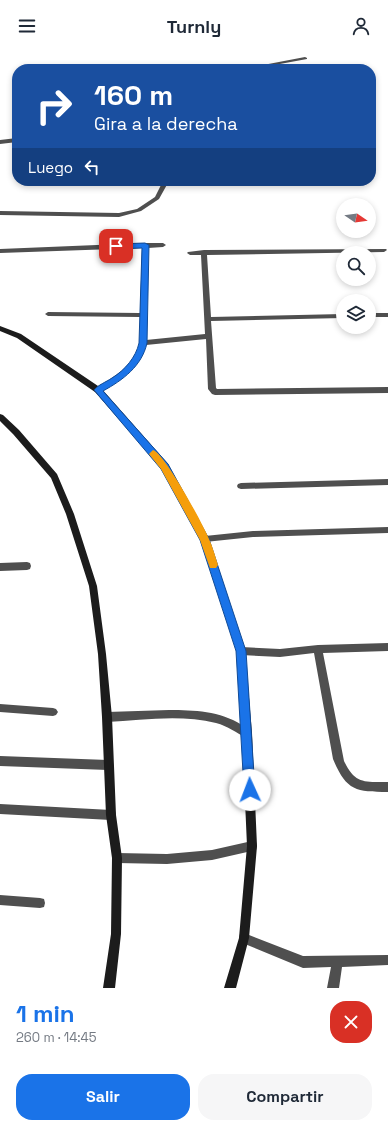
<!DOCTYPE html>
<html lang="es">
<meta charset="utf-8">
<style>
body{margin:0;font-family:"Space Grotesk",sans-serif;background:#f6f6f7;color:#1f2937;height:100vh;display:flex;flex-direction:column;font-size:15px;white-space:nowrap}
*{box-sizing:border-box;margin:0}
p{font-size:13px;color:#747a83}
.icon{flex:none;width:22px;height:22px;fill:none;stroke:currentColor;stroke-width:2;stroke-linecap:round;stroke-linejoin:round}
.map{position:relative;height:936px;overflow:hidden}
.details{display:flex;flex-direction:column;background:#fff;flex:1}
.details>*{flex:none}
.guide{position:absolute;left:12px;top:12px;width:364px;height:122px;border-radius:16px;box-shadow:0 2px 6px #0003;background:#1a4fa0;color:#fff;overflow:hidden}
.needle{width:26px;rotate:103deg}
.controls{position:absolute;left:336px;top:146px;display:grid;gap:8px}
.controls a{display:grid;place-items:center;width:40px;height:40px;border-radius:50%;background:#fff;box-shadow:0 2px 6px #0003;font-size:20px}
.pin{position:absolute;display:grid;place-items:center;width:34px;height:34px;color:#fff;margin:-17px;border-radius:8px;box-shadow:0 2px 6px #0006}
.me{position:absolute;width:44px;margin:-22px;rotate:358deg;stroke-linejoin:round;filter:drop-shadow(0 0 3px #0008)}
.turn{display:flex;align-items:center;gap:14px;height:84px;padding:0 16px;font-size:18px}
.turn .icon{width:52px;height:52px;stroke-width:2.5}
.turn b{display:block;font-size:28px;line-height:34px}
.then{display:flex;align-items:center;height:38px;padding:0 16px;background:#0003;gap:8px;font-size:15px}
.round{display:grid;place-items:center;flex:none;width:42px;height:42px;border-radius:16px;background:#f6f6f7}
.overview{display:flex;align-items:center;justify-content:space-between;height:68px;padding:0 16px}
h1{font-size:24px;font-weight:700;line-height:30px;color:#1a73e8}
.action{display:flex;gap:8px;margin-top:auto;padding:8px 16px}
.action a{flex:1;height:46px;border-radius:16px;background:#1a73e8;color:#fff;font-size:16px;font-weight:700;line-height:46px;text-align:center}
.action a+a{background:#f6f6f7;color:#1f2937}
header{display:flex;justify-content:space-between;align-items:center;height:52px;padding:0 16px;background:#fff;font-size:18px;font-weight:700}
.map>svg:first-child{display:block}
</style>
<header><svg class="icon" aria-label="menu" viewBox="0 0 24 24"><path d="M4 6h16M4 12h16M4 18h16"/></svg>Turnly<svg class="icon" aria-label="person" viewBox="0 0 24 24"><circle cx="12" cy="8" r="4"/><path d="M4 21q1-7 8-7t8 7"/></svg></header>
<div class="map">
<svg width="388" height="936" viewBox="0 0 388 936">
<rect width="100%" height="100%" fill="#fff"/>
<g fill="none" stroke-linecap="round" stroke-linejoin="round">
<polygon fill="#4f4f4f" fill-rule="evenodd" points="17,86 17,90 0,92 0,88"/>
<g fill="#4f4f4f" fill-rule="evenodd">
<polygon points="305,5 307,6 307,7 253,17 243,17"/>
<polygon points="163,129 169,129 159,147 141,159 119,165 0,163 0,159 119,161 137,157 155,145"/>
<path d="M145 191H163L166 193 163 195 148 196 146 288 205 282 201 203H190L187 201 188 200 204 198 386 197 387 198 384 200 207 203 211 265 343 262V266L211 269 216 336 217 337 388 335V341L215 343 212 342 208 337 206 287 146 293C139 316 120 328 101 340H95L94 338 95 336C113 326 137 312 140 290 141 282 140 273 140 265L48 264 45 262 48 260 140 261 142 196 0 201V197Z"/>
<rect x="369" y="261" width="19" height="4"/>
<polygon points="388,427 388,433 241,437 238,436 237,434 238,432 241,431"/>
<polygon points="388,475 388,481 253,485 205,490 202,489 201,487 202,485 205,484 253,479"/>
<polygon points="27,510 30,511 31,514 30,517 27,518 0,519 0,511"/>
<path d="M388 591V599L323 601 344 709C355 732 364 730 388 730V740C355 740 346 738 333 707L314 601 280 605 241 603 238 602 237 599 238 596 241 595 280 597 318 593Z"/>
<polygon points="0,652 53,656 56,657 58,660 56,663 53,664 0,660"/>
<path d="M169 658C194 658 220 659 242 673 246 675 250 677 252 681L250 684 247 686C236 681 228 674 216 671 181 662 142 668 107 670L104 668 102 665 104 662 107 660Z"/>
<polygon points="0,704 108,708 111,710 113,713 111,716 108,718 0,714"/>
<polygon points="0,752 111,758 115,759 116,763 115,767 111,768 0,762"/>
<polygon points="252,789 256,790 257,794 256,798 212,808 167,812 117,811 113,810 112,806 113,802 117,801 167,802 212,798"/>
<polygon points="0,843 40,846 44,847 45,851 44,855 40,856 0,853"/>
<polygon points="244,881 303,904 388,903 388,913 342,915 339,936 327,936 331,915 303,916 240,890 239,886 240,882"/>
</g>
<g fill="#1c1c1c" fill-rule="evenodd">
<polygon points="0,274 21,282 101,336 168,412 209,487 245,599 252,681 257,794 249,886 236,936 224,936 239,886 247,794 242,681 237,599 201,488 162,416 95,340 17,286 0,279"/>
<polygon points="0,362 3,363 19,378 57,422 74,462 97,534 106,602 112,665 116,763 122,806 121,882 115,936 103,936 111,882 112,806 106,763 102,665 98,602 89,534 66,462 51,426 13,382 0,369"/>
</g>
</g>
<path fill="#1a73e8" stroke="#114b97" d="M145 191 149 193 147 291C142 314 123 328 103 339L168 412 209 487 246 599 255 738 254 742 250 743 246 742 244 738 236 599 200 488 161 417 94 338C98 333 106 330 112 326 125 318 136 305 139 291L142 196 116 197 113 194 116 192Z"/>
<path fill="#f59e0b" d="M153 398C165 402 203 472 209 487 213 495 215 504 218 513L216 516H210L200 488 161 417 149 402Z"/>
</svg>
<div class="controls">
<a><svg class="needle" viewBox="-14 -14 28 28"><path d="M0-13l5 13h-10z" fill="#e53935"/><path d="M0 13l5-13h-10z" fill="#747a83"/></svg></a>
<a><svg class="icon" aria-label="search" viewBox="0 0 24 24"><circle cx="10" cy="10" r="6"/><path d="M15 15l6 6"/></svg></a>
<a><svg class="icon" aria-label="layers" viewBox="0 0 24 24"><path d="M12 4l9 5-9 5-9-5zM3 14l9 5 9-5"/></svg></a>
</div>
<div class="pin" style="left:116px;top:194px;background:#d93025"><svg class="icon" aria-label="arrive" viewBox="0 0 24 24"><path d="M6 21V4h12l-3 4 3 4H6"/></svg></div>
<svg class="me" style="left:250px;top:738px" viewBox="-20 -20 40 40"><circle r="19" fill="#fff"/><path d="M0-13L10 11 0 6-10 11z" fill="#1a73e8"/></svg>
<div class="guide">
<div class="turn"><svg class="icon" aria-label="right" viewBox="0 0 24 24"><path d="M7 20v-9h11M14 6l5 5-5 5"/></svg><div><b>160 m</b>Gira a la derecha</div></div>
<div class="then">Luego<svg class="icon" aria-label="left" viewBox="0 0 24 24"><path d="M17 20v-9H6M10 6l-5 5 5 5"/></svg></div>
</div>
</div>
<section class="details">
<div class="overview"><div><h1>1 min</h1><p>260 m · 14:45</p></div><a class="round" style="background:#d93025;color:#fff"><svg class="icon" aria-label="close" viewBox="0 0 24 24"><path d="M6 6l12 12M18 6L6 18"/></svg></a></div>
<div class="action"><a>Salir</a><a>Compartir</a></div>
</section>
